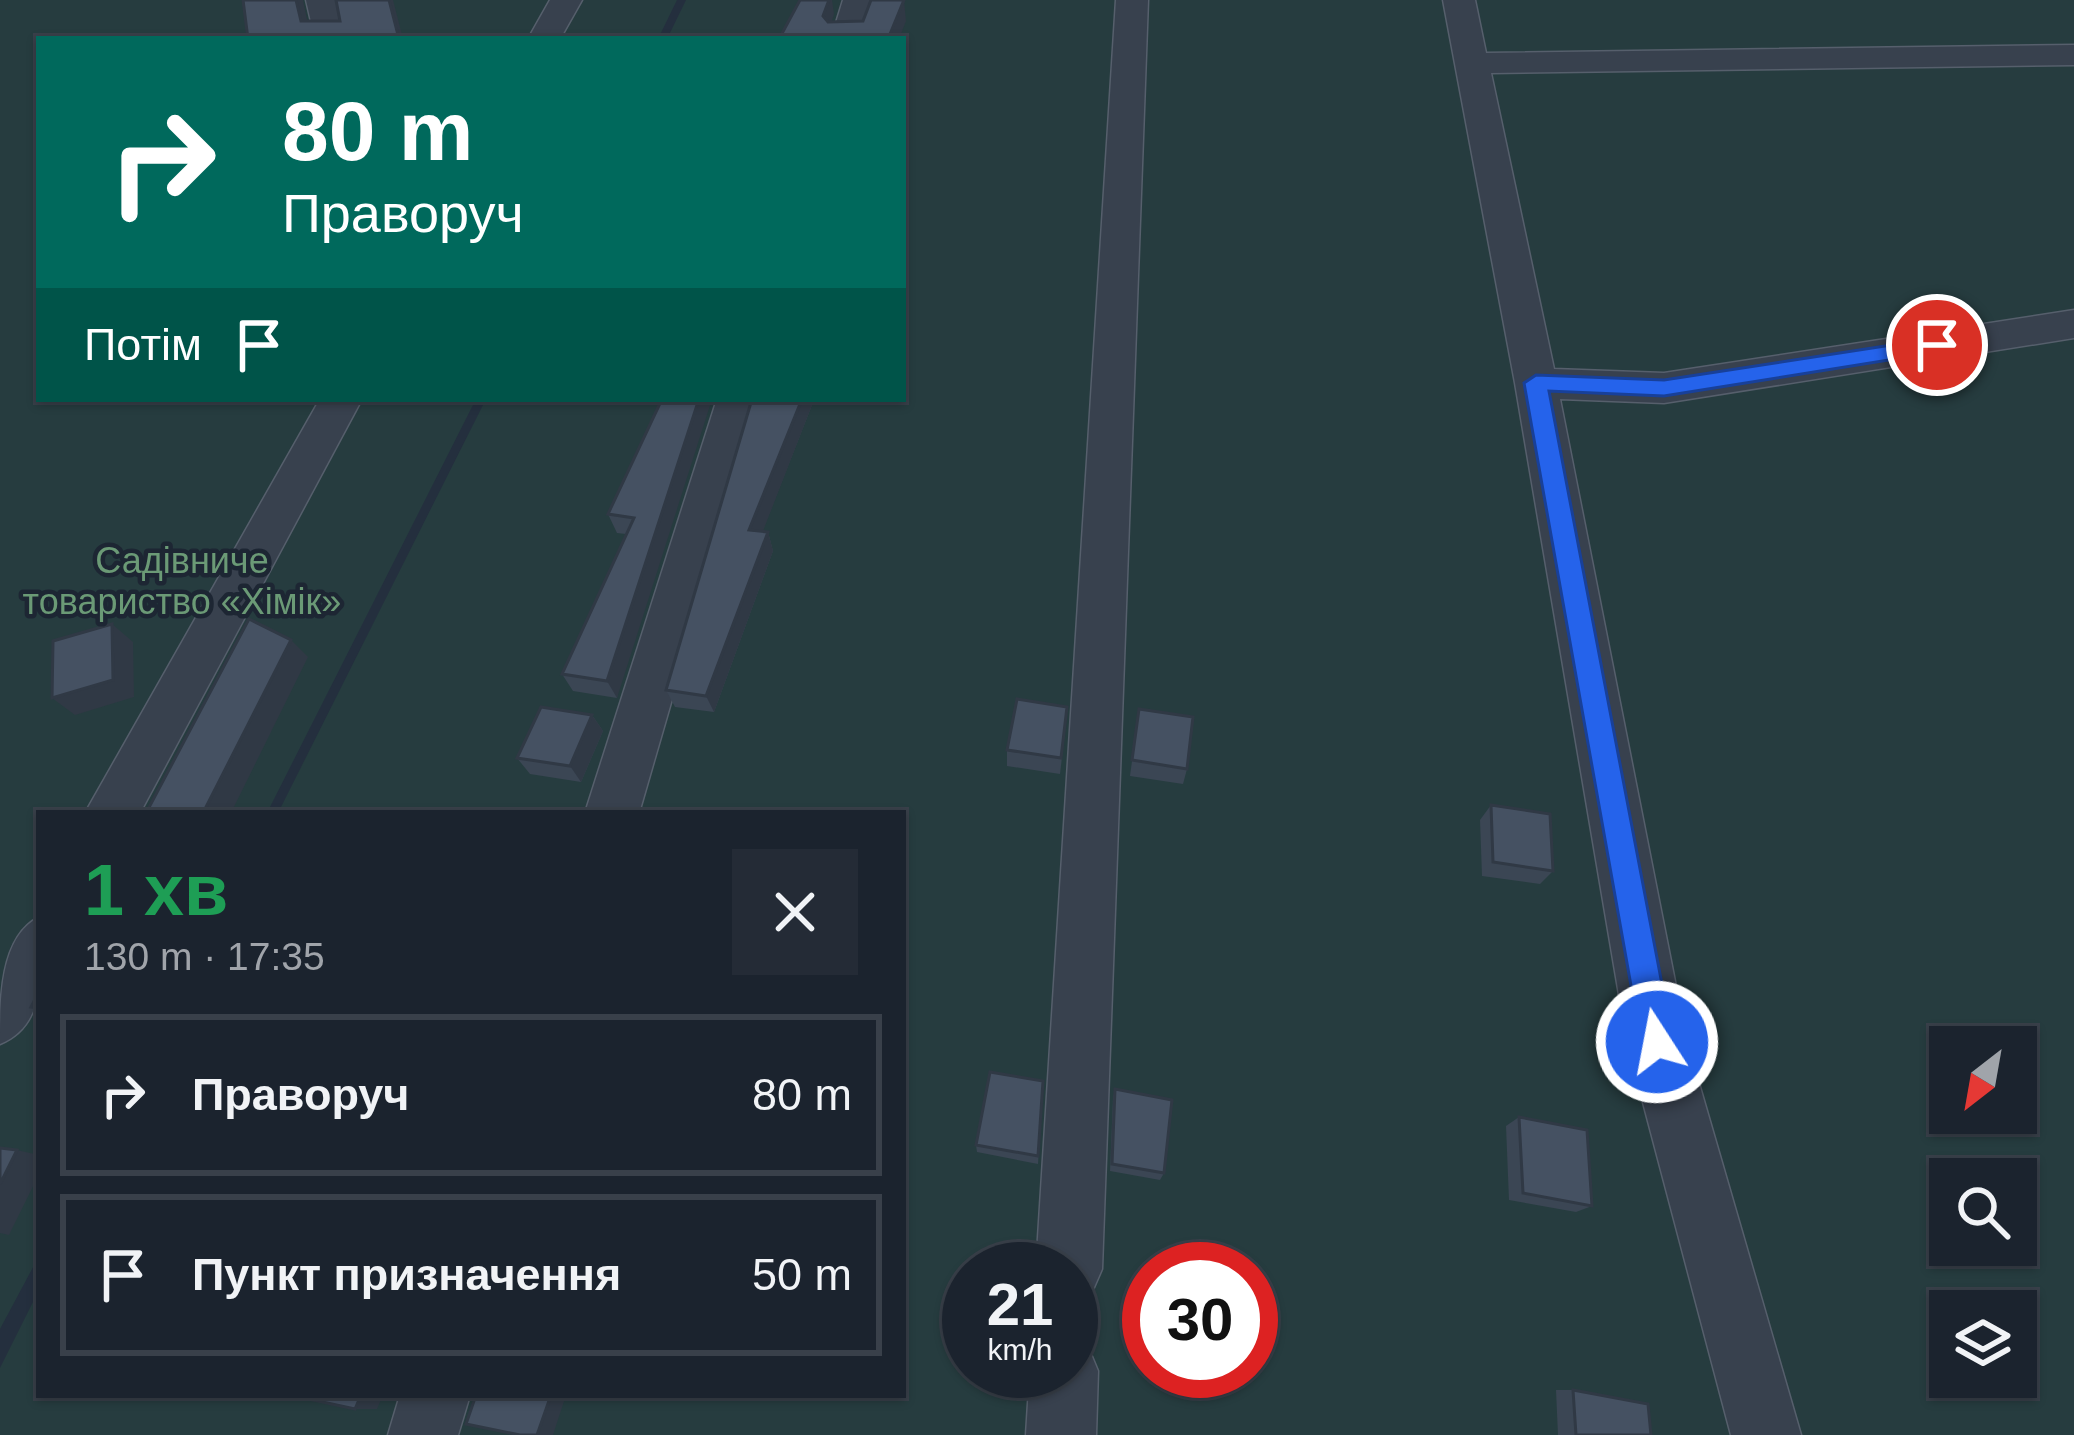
<!DOCTYPE html>
<html lang="uk">
<meta charset="utf-8">
<style>
body{margin:0;font-family:Arial,sans-serif;background:#242b36;color:#f1f3f6;height:100vh;display:flex;flex-direction:column;font-size:45px;white-space:nowrap}
*{box-sizing:border-box;margin:0}
p{font-size:39px;color:#a0a4aa}
.icon{flex:none;width:66px;height:66px;fill:none;stroke:currentColor;stroke-width:2;stroke-linecap:round;stroke-linejoin:round}
.map{position:relative;flex:1;overflow:hidden}
.drawer{position:absolute;left:36px;top:810px;width:870px;height:588px;display:flex;flex-direction:column;background:#1b232e;border-radius:0px;box-shadow:0 3px 9px #0004,0 0 0 3px #39404a}
.drawer>*{flex:none}
.hud{position:absolute;left:36px;top:36px;width:870px;height:366px;border-radius:0px;box-shadow:0 3px 9px #0004,0 0 0 3px #39404a;background:#00695c;color:#fff;overflow:hidden}
.needle{width:78px;rotate:211deg}
.controls{position:absolute;left:1929px;top:1026px;display:grid;gap:24px}
.controls a{display:grid;place-items:center;width:108px;height:108px;border-radius:0px;background:#1b232e;box-shadow:0 3px 9px #0004,0 0 0 3px #39404a;font-size:60px}
.speed{position:absolute;left:942px;top:1242px;display:flex;gap:24px;font-size:60px;font-weight:700;text-align:center}
.speed>*{display:grid;place-content:center;width:156px;height:156px;border-radius:50%;background:#1b232e;box-shadow:0 3px 9px #0004,0 0 0 3px #39404a;line-height:1}
.speed small{font-size:30px;font-weight:400}
.speed .limit{border:18px solid #d22;background:#fff;color:#111}
.pin{position:absolute;display:grid;place-items:center;width:102px;height:102px;color:#fff;margin:-51px;border:6px solid #fff;border-radius:50%;box-shadow:0 3px 12px #0007}
.me{position:absolute;width:132px;margin:-66px;rotate:349deg;stroke-linejoin:round;filter:drop-shadow(0 0 9px #0008)}
.turn{display:flex;align-items:center;gap:42px;height:252px;padding:0 48px;font-size:54px}
.turn .icon{width:156px;height:156px;stroke-width:2.5}
.turn b{display:block;font-size:84px;line-height:102px}
.then{display:flex;align-items:center;height:114px;padding:0 48px;background:#0003;gap:24px;font-size:45px}
.round{display:grid;place-items:center;flex:none;width:126px;height:126px;border-radius:0px;background:#242b36}
.overview{display:flex;align-items:center;justify-content:space-between;height:204px;padding:0 48px}
h1{font-size:72px;font-weight:800;line-height:90px;color:#1e9e55}
ul{padding:0;list-style:none}
li{display:flex;align-items:center;gap:36px;height:162px;margin:0 24px 18px;padding:0 24px;border:6px solid #39404a;border-radius:0px}
li div{flex:1}
li b{display:block;font-size:45px}
li em{font-style:normal}
.map>svg:first-child{display:block}
</style>
<div class="map">
<svg width="2074" height="1435" viewBox="0 0 2074 1435">
<rect width="100%" height="100%" fill="#242f3e"/>
<g fill="#263c3f" fill-rule="evenodd">
<polygon points="0,0 677,0 658,39 39,39 39,399 476,399 267,813 39,813 39,1256 0,1329"/>
<path d="M686 0H2074V1435H0V1368L39 1290V1395H903V813H278L486 399H903V39H667ZM1950 1047H2016V1113H1950ZM1950 1179H2016V1245H1950ZM969 1269H1071V1371H969ZM1149 1269H1251V1371H1149ZM1950 1311H2016V1377H1950Z"/>
</g>
<g fill="none" stroke-linecap="round" stroke-linejoin="round">
<defs>
<g id="street">
<polygon points="306,0 338,0 347,39 315,39"/>
<polygon points="550,0 582,0 560,39 528,39"/>
<polygon points="843,0 875,0 863,39 831,39"/>
<polygon points="1116,0 1148,0 1102,1269 1092,1292 1071,1301 1071,1269 1036,1269"/>
<polygon points="1443,0 1475,0 1486,53 2074,45 2074,65 1491,73 1554,369 1664,373 2074,310 2074,338 1664,403 1560,399 1687,1042 1801,1435 1731,1435 1627,1042 1515,383"/>
<polygon points="320,399 362,399 140,813 85,813"/>
<polygon points="717,399 759,399 639,813 585,813"/>
<path d="M39 917C39 963 51 1023 0 1044 0 998 0 937 39 917Z"/>
<polygon points="1071,1340 1088,1347 1098,1371 1096,1435 1026,1435 1030,1371 1071,1371"/>
<polygon points="400,1395 470,1395 458,1435 388,1435"/>
</g>
</defs>
<use href="#street" stroke="#565f6c" stroke-width="3"/>
<use href="#street" fill="#38414e" fill-rule="evenodd"/>
</g>
<g fill="#3b4654">
<polygon points="662,399 617,698 573,691 562,674 626,534 617,533 608,514"/>
<polygon points="802,399 810,399 812,405 762,532 768,532 773,551 714,712 675,707 666,690"/>
<polygon points="1139,709 1187,769 1183,784 1130,776"/>
<polygon points="592,715 603,731 581,782 530,774 517,758"/>
<polygon points="1066,723 1060,774 1007,766 1007,750"/>
<polygon points="1491,805 1553,871 1540,884 1482,876 1480,820"/>
<polygon points="1043,1081 1038,1164 977,1152 976,1145"/>
<polygon points="1115,1089 1164,1173 1160,1180 1110,1171 1113,1098"/>
<polygon points="1519,1117 1592,1206 1576,1212 1509,1200 1506,1126"/>
<polygon points="1556,1390 1573,1390 1651,1435 1558,1435"/>
</g>
<g fill="#303945">
<polygon points="296,0 303,0 311,39 301,21"/>
<polygon points="389,0 393,0 403,39 399,39"/>
<polygon points="829,0 832,0 834,14 827,38 823,16"/>
<polygon points="904,0 906,21 899,39 888,39"/>
<polygon points="699,399 712,399 617,698 607,681"/>
<polygon points="802,399 810,399 812,405 756,549 749,530"/>
<polygon points="768,532 773,551 714,712 706,696"/>
<polygon points="112,624 133,642 134,697 75,715 52,698"/>
<polygon points="291,640 308,657 231,813 203,813"/>
<polygon points="592,715 603,731 581,782 570,766"/>
<polygon points="17,1150 39,1155 39,1174 9,1235 0,1233 0,1184"/>
<polygon points="361,1395 383,1395 377,1409 355,1409"/>
<polygon points="551,1395 566,1395 553,1435 537,1435"/>
</g>
<g fill="#455162" stroke="#303945" stroke-width="3">
<polygon points="243,0 296,0 301,21 340,21 336,0 389,0 399,39 248,39"/>
<polygon points="800,0 829,0 823,16 828,22 863,21 871,0 904,0 888,39 779,39"/>
<polygon points="662,399 699,399 607,681 562,674 634,518 608,514"/>
<polygon points="752,399 802,399 749,530 768,532 706,696 666,690"/>
<polygon points="249,619 291,640 203,813 146,813"/>
<polygon points="112,624 113,680 52,698 53,641"/>
<polygon points="1017,699 1067,707 1061,758 1007,750"/>
<polygon points="541,707 592,715 570,766 517,758"/>
<polygon points="1139,709 1193,717 1187,769 1132,760"/>
<polygon points="1491,805 1550,814 1553,871 1493,862"/>
<polygon points="39,992 39,1008 31,1007"/>
<polygon points="990,1072 1043,1081 1038,1156 976,1145"/>
<polygon points="1115,1089 1172,1100 1164,1173 1112,1164"/>
<polygon points="1519,1117 1587,1130 1592,1206 1523,1193"/>
<polygon points="0,1148 17,1150 0,1184"/>
<polygon points="1573,1390 1648,1404 1651,1435 1576,1435"/>
<polygon points="290,1395 361,1395 355,1409"/>
<polygon points="476,1395 551,1395 537,1435 520,1435 466,1424"/>
</g>
<polygon fill="#2563eb" stroke="#184099" stroke-width="3" points="1937,338 1945,340 1945,351 1664,396 1549,391 1673,1042 1668,1053 1657,1058 1646,1053 1641,1042 1524,383 1536,375 1664,380"/>
<g text-anchor="middle" stroke-width="9" stroke-linejoin="round" paint-order="stroke">
<g font-size="36" fill="#6b9a76" stroke="#1d2633">
<text x="182" y="573">Садівниче<tspan x="182" dy="41">товариство «Хімік»</tspan></text>
</g>
</g>
</svg>
<div class="controls">
<a><svg class="needle" viewBox="-14 -14 28 28"><path d="M0-13l5 13h-10z" fill="#e53935"/><path d="M0 13l5-13h-10z" fill="#a0a4aa"/></svg></a>
<a><svg class="icon" aria-label="search" viewBox="0 0 24 24"><circle cx="10" cy="10" r="6"/><path d="M15 15l6 6"/></svg></a>
<a><svg class="icon" aria-label="layers" viewBox="0 0 24 24"><path d="M12 4l9 5-9 5-9-5zM3 14l9 5 9-5"/></svg></a>
</div>
<div class="speed"><div>21<small>km/h</small></div><div class="limit">30</div></div>
<div class="pin" style="left:1937px;top:345px;background:#d93025"><svg class="icon" aria-label="arrive" viewBox="0 0 24 24"><path d="M6 21V4h12l-3 4 3 4H6"/></svg></div>
<svg class="me" style="left:1657px;top:1042px" viewBox="-20 -20 40 40"><circle r="17" fill="#2563eb" stroke="#fff" stroke-width="3"/><path d="M0-11L8 9 0 5-8 9z" fill="#fff"/></svg>
<div class="hud">
<div class="turn"><svg class="icon" aria-label="right" viewBox="0 0 24 24"><path d="M7 20v-9h11M14 6l5 5-5 5"/></svg><div><b>80 m</b>Праворуч</div></div>
<div class="then">Потім<svg class="icon" aria-label="arrive" viewBox="0 0 24 24"><path d="M6 21V4h12l-3 4 3 4H6"/></svg></div>
</div>
<section class="drawer">
<div class="overview"><div><h1>1 хв</h1><p>130 m · 17:35</p></div><a class="round"><svg class="icon" aria-label="close" viewBox="0 0 24 24"><path d="M6 6l12 12M18 6L6 18"/></svg></a></div>
<ul>
<li><svg class="icon" aria-label="right" viewBox="0 0 24 24"><path d="M7 20v-9h11M14 6l5 5-5 5"/></svg><div><b>Праворуч</b></div><em>80 m</em></li>
<li><svg class="icon" aria-label="arrive" viewBox="0 0 24 24"><path d="M6 21V4h12l-3 4 3 4H6"/></svg><div><b>Пункт призначення</b></div><em>50 m</em></li>
</ul>
</section>
</div>
